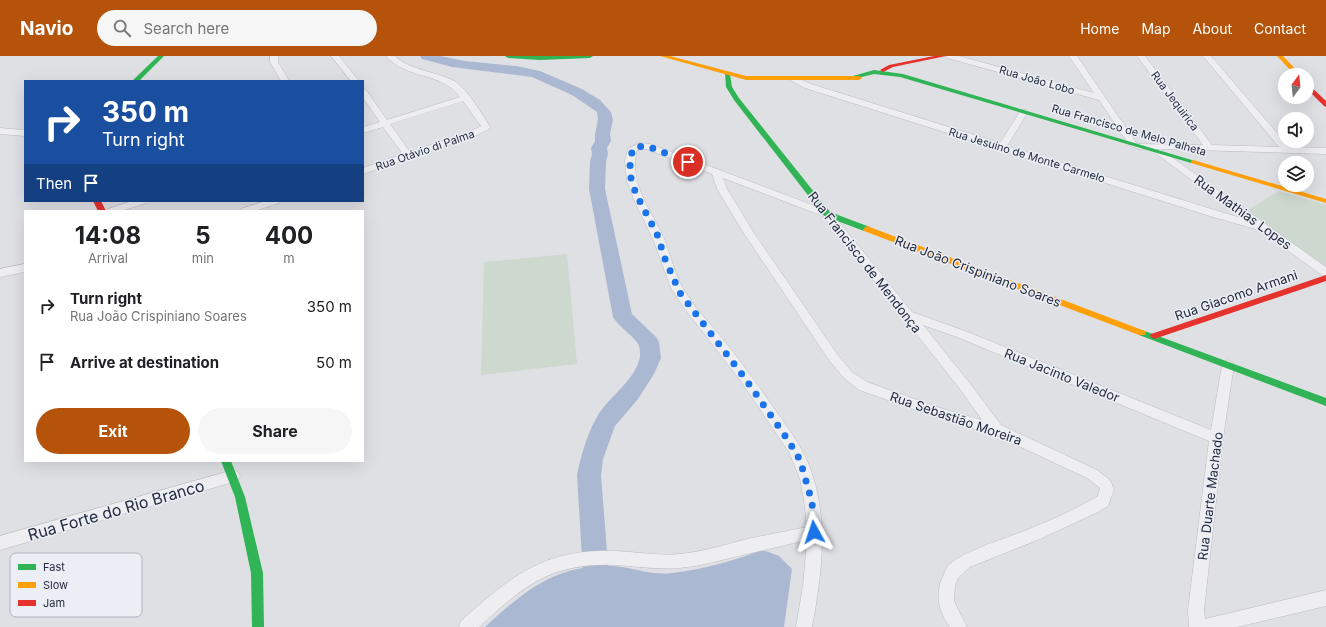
<!DOCTYPE html>
<meta charset="utf-8">
<style>
body{margin:0;font-family:Inter,sans-serif;background:#f6f6f6;color:#202124;height:100vh;display:flex;flex-direction:column;font-size:15px;white-space:nowrap}
*{box-sizing:border-box;margin:0}
p{font-size:13px;color:#757577}
.icon{flex:none;width:22px;height:22px;fill:none;stroke:currentColor;stroke-width:2;stroke-linecap:round;stroke-linejoin:round}
.map{position:relative;flex:1;overflow:hidden}
.drawer{position:absolute;left:24px;top:154px;width:340px;height:252px;display:flex;flex-direction:column;background:#fff;border-radius:0px;box-shadow:0 4px 16px #0002}
.drawer>*{flex:none}
.banner{position:absolute;left:24px;top:24px;width:340px;height:122px;border-radius:0px;box-shadow:0 4px 16px #0002;background:#1a4fa0;color:#fff;overflow:hidden}
.needle{width:26px;rotate:15deg}
.buttons{position:absolute;left:1278px;top:12px;display:grid;gap:8px}
.buttons a{display:grid;place-items:center;width:36px;height:36px;border-radius:50%;background:#fff;box-shadow:0 4px 16px #0002;font-size:20px}
.pin{position:absolute;display:grid;place-items:center;width:34px;height:34px;color:#fff;margin:-17px;border:2px solid #fff;border-radius:50%;box-shadow:0 1px 4px #0007}
.me{position:absolute;width:44px;margin:-22px;rotate:355deg;stroke-linejoin:round;filter:drop-shadow(0 0 3px #0008)}
.turn{display:flex;align-items:center;gap:14px;height:84px;padding:0 12px;font-size:18px}
.turn .icon{width:52px;height:52px;stroke-width:2.5}
.turn b{display:block;font-size:28px;line-height:34px}
.then{display:flex;align-items:center;height:38px;padding:0 12px;background:#0003;gap:8px;font-size:15px}
.eta{display:flex;justify-content:space-evenly;align-items:center;height:68px;text-align:center}
.eta b{font-size:24px;font-weight:700;line-height:28px}
.button{display:flex;gap:8px;margin-top:auto;padding:8px 12px}
.button a{flex:1;height:46px;border-radius:24px;background:#b45309;color:#fff;font-size:16px;font-weight:700;line-height:46px;text-align:center}
.button a+a{background:#f6f6f6;color:#202124}
ul{padding:0;list-style:none}
li{display:flex;align-items:center;gap:12px;height:56px;padding:0 12px}
li div{flex:1}
li b{display:block;font-size:15px}
li em{font-style:normal}
header{display:flex;align-items:center;gap:24px;box-sizing:border-box;height:56px;padding:0 20px;background:#b45309;color:#fff}
header strong{font-size:19px}
nav{display:flex;gap:22px;margin-inline-start:auto;font-size:14px}
.search{width:280px;height:36px;background:#f6f6f6;display:flex;align-items:center;gap:10px;box-sizing:border-box;padding:0 14px;border-radius:22px;color:#757577;font-size:15px}
.map>svg:first-child{display:block}
</style>
<header>
<strong>Navio</strong>
<div class="search"><svg class="icon" aria-label="search" viewBox="0 0 24 24"><circle cx="10" cy="10" r="6"/><path d="M15 15l6 6"/></svg>Search here</div>
<nav><a>Home</a><a>Map</a><a>About</a><a>Contact</a></nav>
</header>
<div class="map">
<svg width="1326" height="571" viewBox="0 0 1326 571">
<rect width="100%" height="100%" fill="#dfe0e4"/>
<g fill="#cdd8cf">
<polygon points="1279,135 1326,149 1326,211 1246,155"/>
<polygon points="567,198 577,308 481,319 484,206"/>
</g>
<path fill="#abb8d1" d="M763 494 779 500 792 513 784 571H485C524 535 556 508 612 510 632 511 652 520 672 517 703 514 734 504 763 494Z"/>
<g fill="none" stroke-linecap="round" stroke-linejoin="round">
<path fill="#abb8d1" fill-rule="evenodd" d="M420 0H440L465 5 516 10 540 15 582 33 600 44 611 56 613 64 610 78 611 85 607 92 608 98 606 106 605 133 632 258 656 281 659 286 661 302 654 318 638 343 615 370 603 403 601 419 610 534 617 571H591L584 534 577 419C581 400 587 378 597 361 608 340 647 317 639 290 637 283 618 270 613 261L589 133 590 106 592 98 591 92 595 85V78L598 64 597 56 572 39 532 21 452 11 422 3Z"/>
<defs>
<g id="street">
<polygon points="270,0 278,0 278,6 289,25 281,25 270,6"/>
<polygon points="331,0 339,0 359,25 351,25"/>
<path d="M386 0H395C411 15 435 15 454 25 467 32 482 58 490 71L489 73 475 80 363 118V112L403 98 383 71 363 77V71L380 66 363 42V33L366 34 387 64 460 41C443 16 405 23 386 0ZM463 45 481 70 469 76 410 96 390 68Z"/>
<polygon points="946,0 959,0 1094,37 1069,0 1077,0 1137,88 1203,89 1137,0 1145,0 1212,89 1279,91 1203,0 1211,0 1289,91 1326,92 1326,98 1160,93 1326,211 1326,220 1322,219 1259,174 1213,161 805,32 788,23 789,21 795,21 811,28 1000,87 1021,54 1027,54 1028,56 1007,90 1244,163 1157,98 1155,96 1160,93 1139,93 1130,90 1099,44 947,2"/>
<polygon points="0,72 25,74 25,80 0,78"/>
<path d="M639 87 650 88 831 156 912 256 965 275 1211 374 1222 309 1224 306 1228 304 1232 306 1234 309 1223 382 1204 554 1205 563 1326 534V550L1237 571H1189L1188 554 1209 385 957 281 923 269 968 325 1001 369 1097 414 1110 424 1114 433 1108 450 1098 456 1040 483 970 511 958 522 955 530 954 545 967 571H950C939 556 935 540 942 522 944 519 945 514 947 511 961 495 1008 482 1029 473 1052 464 1076 453 1098 440L1100 432 1087 422 993 378 942 363 859 334 844 322 829 304 745 179 717 133 712 118 646 93 637 94C629 125 648 150 661 176 671 197 674 221 688 240 699 257 713 271 726 287 743 309 760 332 776 355 792 377 807 398 814 424 828 472 821 523 812 571H796L803 530 807 484C787 489 767 493 747 498 725 503 702 510 679 512 657 514 636 510 615 509 550 507 525 529 479 571H459L461 565C511 520 545 492 616 495 637 496 658 500 679 498 702 496 725 489 747 483 767 479 787 475 807 471L804 444 800 423 789 396 740 324 685 253 671 232 653 183 635 146 627 125 625 104 628 93ZM723 122 823 160 960 333 982 364 943 353 867 326 852 316 837 298 754 177 727 133Z"/>
<polygon points="132,145 147,145 146,147 122,155 107,155 108,153"/>
<polygon points="265,145 280,145 279,147 255,155 240,155 241,153"/>
<polygon points="25,208 25,216 0,221 0,213"/>
<polygon points="233,414 238,416 240,420 238,424 233,426 0,494 0,480"/>
</g>
</defs>
<use href="#street" stroke="#bcbdc2" stroke-width="1"/>
<use href="#street" fill="#eeeef1" fill-rule="evenodd"/>
<g fill="#30b455" fill-rule="evenodd">
<polygon points="158,0 164,0 139,25 132,25"/>
<polygon points="505,0 593,0 590,2 540,4 508,2"/>
<polygon points="874,14 903,18 1195,105 1197,106 1195,107 1191,107 900,21 874,18 849,24 846,22"/>
<polygon points="725,17 730,18 732,31 739,42 830,156 870,171 871,173 870,175 864,175 824,160 734,44 726,31"/>
<polygon points="1142,274 1326,342 1326,350 1139,279 1138,277 1139,275"/>
<polygon points="221,405 231,405 245,441 263,517 264,571 252,571 251,517 235,441"/>
</g>
<g fill="#ff9f0a" fill-rule="evenodd">
<polygon points="660,0 670,0 746,20 859,20 862,22 859,24 746,24"/>
<polygon points="1277,0 1283,0 1301,19 1295,19"/>
<polygon points="1193,104 1326,143 1326,147 1191,107 1191,105"/>
<polygon points="867,170 1145,275 1146,277 1145,279 1139,279 864,175 863,173"/>
</g>
<g fill="#e5322d" fill-rule="evenodd">
<polygon points="934,0 946,0 893,11 883,16 880,14 889,9"/>
<polygon points="1307,27 1326,45 1326,51 1324,50 1307,33"/>
<polygon points="93,145 101,145 106,155 98,155"/>
<polygon points="1326,219 1326,225 1157,282 1154,283 1150,280 1151,278"/>
</g>
</g>
<g fill="none" stroke-linecap="round" stroke-linejoin="round">
<polyline stroke="#1a73e8" stroke-width="7" stroke-dasharray="0 12.6" points="688,106 647,90 635,91 632,96 630,108 631,122 636,138 657,178 665,203 680,237 744,321 788,384 800,404 812,446 814,476"/>
</g>
<g text-anchor="middle" stroke-width="3" stroke-linejoin="round" paint-order="stroke">
<g font-size="11" fill="#252b3e" stroke="#ebeef5">
<text transform="translate(1037 24) rotate(16)" y="4">Rua João Lobo</text>
<text transform="translate(1175 45) rotate(53)" y="4">Rua Jequirica</text>
<text transform="translate(1129 74) rotate(16)" y="4">Rua Francisco de Melo Palheta</text>
<text transform="translate(425 94) rotate(-19)" y="4">Rua Otávio di Palma</text>
<text transform="translate(1027 99) rotate(17)" y="4">Rua Jesuino de Monte Carmelo</text>
</g>
<g font-size="13" fill="#252b3e" stroke="#ebeef5">
<text transform="translate(1243 156) rotate(36)" y="5">Rua Mathias Lopes</text>
<text transform="translate(865 206) rotate(52)" y="5">Rua Francisco de Mendonça</text>
<text transform="translate(978 215) rotate(21)" y="5">Rua João Crispiniano Soares</text>
<text transform="translate(1236 239) rotate(-19)" y="5">Rua Giacomo Armani</text>
<text transform="translate(1062 319) rotate(22)" y="5">Rua Jacinto Valedor</text>
<text transform="translate(956 362) rotate(19)" y="5">Rua Sebastião Moreira</text>
<text transform="translate(1210 440) rotate(-83)" y="5">Rua Duarte Machado</text>
</g>
<g font-size="16" fill="#252b3e" stroke="#ebeef5">
<text transform="translate(116 454) rotate(-16)" y="6">Rua Forte do Rio Branco</text>
</g>
</g>
<rect x="10" y="497" width="132" height="64" rx="6" fill="#ebeef5" stroke="#b0b4be" stroke-width="1"/>
<rect x="18" y="508" width="18" height="6" fill="#30b455"/>
<rect x="18" y="526" width="18" height="6" fill="#ff9f0a"/>
<rect x="18" y="544" width="18" height="6" fill="#e5322d"/>
<g font-size="11" fill="#252b3e">
<text x="43" y="515">Fast</text>
<text x="43" y="533">Slow</text>
<text x="43" y="551">Jam</text>
</g>
</svg>
<div class="buttons">
<a><svg class="needle" viewBox="-14 -14 28 28"><path d="M0-13l5 13h-10z" fill="#e53935"/><path d="M0 13l5-13h-10z" fill="#757577"/></svg></a>
<a><svg class="icon" aria-label="sound" viewBox="0 0 24 24"><path d="M4 9h4l5-4v14l-5-4H4zM17 9q2 3 0 6"/></svg></a>
<a><svg class="icon" aria-label="layers" viewBox="0 0 24 24"><path d="M12 4l9 5-9 5-9-5zM3 14l9 5 9-5"/></svg></a>
</div>
<div class="pin" style="left:688px;top:106px;background:#d93025"><svg class="icon" aria-label="arrive" viewBox="0 0 24 24"><path d="M6 21V4h12l-3 4 3 4H6"/></svg></div>
<svg class="me" style="left:814px;top:476px" viewBox="-20 -20 40 40"><path d="M0-17L14 15 0 8-14 15z" fill="#1a73e8" stroke="#fff" stroke-width="4"/></svg>
<div class="banner">
<div class="turn"><svg class="icon" aria-label="right" viewBox="0 0 24 24"><path d="M7 20v-9h11M14 6l5 5-5 5"/></svg><div><b>350 m</b>Turn right</div></div>
<div class="then">Then<svg class="icon" aria-label="arrive" viewBox="0 0 24 24"><path d="M6 21V4h12l-3 4 3 4H6"/></svg></div>
</div>
<section class="drawer">
<div class="eta">
<div><b>14:08</b><p>Arrival</p></div>
<div><b>5</b><p>min</p></div>
<div><b>400</b><p>m</p></div>
</div>
<ul>
<li><svg class="icon" aria-label="right" viewBox="0 0 24 24"><path d="M7 20v-9h11M14 6l5 5-5 5"/></svg><div><b>Turn right</b><p>Rua João Crispiniano Soares</p></div><em>350 m</em></li>
<li><svg class="icon" aria-label="arrive" viewBox="0 0 24 24"><path d="M6 21V4h12l-3 4 3 4H6"/></svg><div><b>Arrive at destination</b></div><em>50 m</em></li>
</ul>
<div class="button"><a>Exit</a><a>Share</a></div>
</section>
</div>
